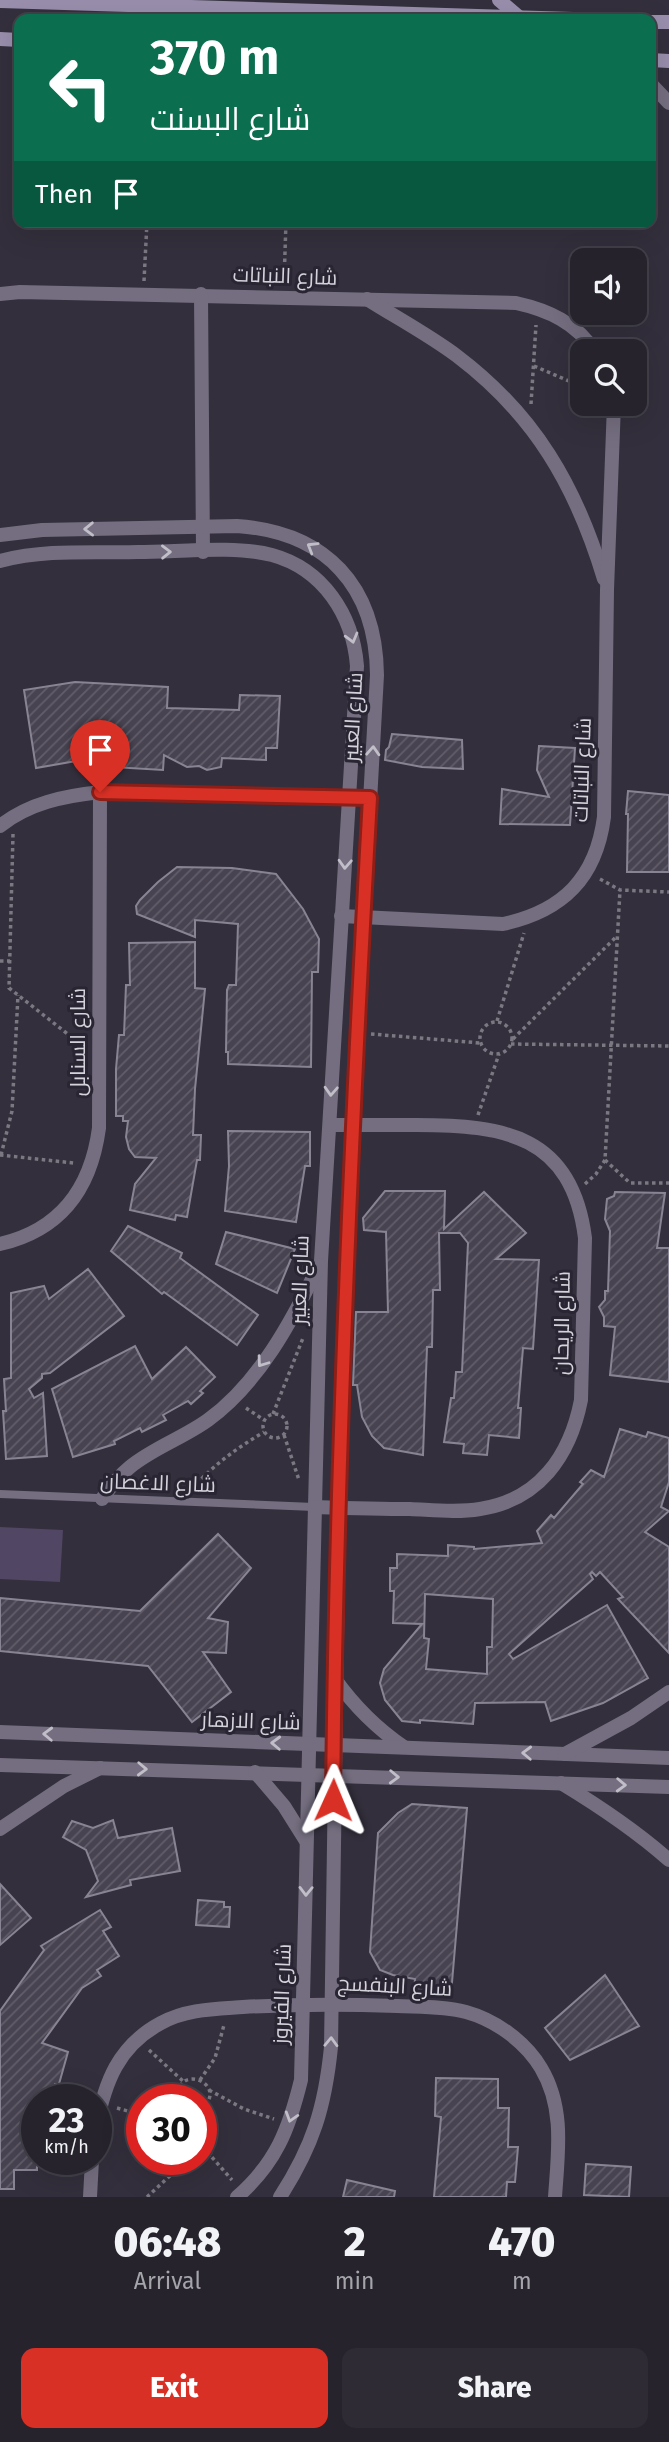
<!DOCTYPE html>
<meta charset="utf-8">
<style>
body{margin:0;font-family:"Fira Sans",Cairo,sans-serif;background:#2e2b35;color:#f1f3f6;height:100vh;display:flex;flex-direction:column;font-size:26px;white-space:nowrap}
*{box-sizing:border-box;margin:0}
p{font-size:23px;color:#a4a4aa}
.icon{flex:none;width:38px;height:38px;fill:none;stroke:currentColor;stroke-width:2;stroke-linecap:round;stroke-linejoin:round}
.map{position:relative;height:2197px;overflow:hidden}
.details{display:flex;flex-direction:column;background:#26232d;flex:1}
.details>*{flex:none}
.banner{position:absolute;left:14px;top:14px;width:642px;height:214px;border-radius:14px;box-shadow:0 7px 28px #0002,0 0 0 2px #424049;background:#0b6e4f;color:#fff;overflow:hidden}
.controls{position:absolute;left:570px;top:248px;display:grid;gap:14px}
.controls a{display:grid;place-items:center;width:77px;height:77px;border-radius:14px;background:#26232d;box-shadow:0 7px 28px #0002,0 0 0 2px #424049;font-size:35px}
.speed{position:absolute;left:21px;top:2084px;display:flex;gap:14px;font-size:35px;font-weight:700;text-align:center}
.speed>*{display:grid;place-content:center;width:91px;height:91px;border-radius:50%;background:#26232d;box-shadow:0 7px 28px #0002,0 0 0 2px #424049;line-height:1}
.speed small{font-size:18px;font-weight:400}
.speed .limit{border:10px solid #d22;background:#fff;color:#111}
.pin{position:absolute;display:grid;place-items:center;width:60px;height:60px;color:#fff;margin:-72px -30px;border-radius:50% 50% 50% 0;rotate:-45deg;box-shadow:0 0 7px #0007}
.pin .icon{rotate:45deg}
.me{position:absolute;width:77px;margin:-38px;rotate:1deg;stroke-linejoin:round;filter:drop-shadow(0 0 5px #0008)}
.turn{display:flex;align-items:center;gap:24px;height:147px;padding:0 21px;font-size:32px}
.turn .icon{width:91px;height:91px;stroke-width:2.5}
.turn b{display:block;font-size:49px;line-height:60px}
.then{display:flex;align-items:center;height:66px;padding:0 21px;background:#0003;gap:14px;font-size:26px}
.eta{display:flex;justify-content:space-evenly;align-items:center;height:119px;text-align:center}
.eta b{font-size:42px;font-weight:800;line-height:49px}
.button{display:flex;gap:14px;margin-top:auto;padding:14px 21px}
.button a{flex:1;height:80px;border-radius:14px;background:#d93025;color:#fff;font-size:28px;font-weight:800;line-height:80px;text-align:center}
.button a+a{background:#2e2b35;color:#f1f3f6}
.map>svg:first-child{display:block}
</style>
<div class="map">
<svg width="669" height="2197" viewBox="0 0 669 2197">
<defs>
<pattern id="building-hatch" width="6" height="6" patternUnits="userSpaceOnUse" patternTransform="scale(1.75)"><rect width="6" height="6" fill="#484351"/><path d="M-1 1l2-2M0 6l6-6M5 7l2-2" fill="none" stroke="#625d69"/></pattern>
</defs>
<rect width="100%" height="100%" fill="#332f3c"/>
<polygon fill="#514664" points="0,1527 63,1530 60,1582 0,1579"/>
<g fill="url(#building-hatch)" stroke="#898493" stroke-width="2" fill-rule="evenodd">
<polygon points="75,682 168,687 167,708 239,710 240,695 280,696 277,748 266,748 266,760 222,758 221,767 207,770 199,766 187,767 164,755 163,770 113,767 113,770 82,767 82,760 36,768 24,690"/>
<polygon points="392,734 462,740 463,769 422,767 385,760 386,750 389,747"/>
<polygon points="539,746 575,748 570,825 500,824 502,789 549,797 537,770"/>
<polygon points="628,791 669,795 669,872 627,872 628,814 626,814"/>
<polygon points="177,867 232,868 276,874 303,909 319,939 318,972 312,972 311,1067 228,1064 228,1052 226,1052 227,990 229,985 236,985 238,924 195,920 195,937 137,914 136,906 140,900 158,882"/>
<polygon points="195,942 195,988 205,989 195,1089 193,1135 201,1135 200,1160 197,1160 187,1217 176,1215 175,1220 130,1210 135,1184 156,1158 135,1157 129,1149 126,1137 128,1121 123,1121 123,1116 116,1116 116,1069 119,1035 124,1035 126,985 130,985 129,943"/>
<polygon points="228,1131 310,1132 310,1166 305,1166 296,1222 225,1211 229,1166"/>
<polygon points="385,1191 445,1191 444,1229 484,1192 526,1233 496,1259 539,1260 533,1349 523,1348 518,1408 521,1408 519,1438 489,1435 487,1455 463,1453 464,1444 444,1442 451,1398 454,1398 456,1372 462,1372 468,1243 460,1233 439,1233 440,1290 433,1290 432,1347 427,1347 423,1455 384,1448 372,1436 362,1417 357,1385 353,1385 356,1312 388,1312 386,1232 364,1230 363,1218"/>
<polygon points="615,1192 665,1193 657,1248 669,1248 669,1382 610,1375 615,1327 604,1326 604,1317 599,1307 605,1300 605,1291 608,1291 610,1231 605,1219 607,1199 614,1196"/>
<polygon points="128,1226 182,1253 180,1258 258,1315 237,1345 164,1292 162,1294 111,1251"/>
<polygon points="226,1232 295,1249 277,1293 216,1264"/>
<polygon points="88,1269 124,1316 50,1373 42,1374 42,1378 29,1389 34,1398 43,1393 47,1456 6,1459 3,1411 6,1411 4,1379 11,1378 11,1293 44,1286 49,1299"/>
<polygon points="135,1346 152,1379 186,1347 215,1377 200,1391 203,1393 191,1404 188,1401 163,1415 166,1420 142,1432 140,1428 114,1441 115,1444 73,1457 52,1389"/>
<path d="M620 1429 646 1437 648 1432 669 1438V1482L661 1507 669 1511 645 1532 669 1547V1653L618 1599 623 1597 600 1572 596 1576 592 1572 590 1574 593 1579 509 1654 513 1659 607 1605 648 1678 603 1703 551 1721 545 1702 475 1703 473 1724 420 1720V1723L402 1721 385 1700 380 1683 384 1669 422 1624 393 1623 394 1591H390V1568H397V1554L448 1556V1545L474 1547V1549L542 1543 537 1531 551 1515 554 1518 583 1484 580 1482 591 1470 604 1477ZM425 1594 493 1599 492 1647H487V1674L426 1669 429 1639 424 1638Z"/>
<polygon points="218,1534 251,1568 208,1618 228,1622 226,1653 203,1652 231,1692 192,1722 148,1666 0,1651 0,1598 140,1611"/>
<polygon points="412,1804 467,1808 451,1994 414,1991 415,1979 393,1975 380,1970 370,1952 378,1833 398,1813"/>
<polygon points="113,1820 118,1838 172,1828 180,1871 130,1880 131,1885 86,1897 98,1881 86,1850 63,1837 72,1821 93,1828"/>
<polygon points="0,1884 31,1918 0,1945"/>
<polygon points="198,1900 224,1902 224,1907 230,1907 229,1927 196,1925"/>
<polygon points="100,1910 111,1927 103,1931 119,1956 97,1970 101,1976 82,1988 42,2043 68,2052 59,2084 55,2084 54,2100 37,2100 37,2170 14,2170 14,2189 0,2189 0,2011 44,1950 41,1946"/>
<polygon points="605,1975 639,2026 570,2060 545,2028"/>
<polygon points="436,2078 498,2079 498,2108 509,2108 508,2147 518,2147 515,2182 507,2182 506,2197 434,2197 441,2117 435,2116"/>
<polygon points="586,2164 631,2167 629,2197 584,2195"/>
<polygon points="347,2180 395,2191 394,2197 343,2197"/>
</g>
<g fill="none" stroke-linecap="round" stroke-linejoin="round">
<g stroke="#7b7882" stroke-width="3.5" stroke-dasharray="3.5 3.5" stroke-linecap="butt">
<polyline points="144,281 147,222"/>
<polyline points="284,283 286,222"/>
<polyline points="534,366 583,387"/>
<polyline points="531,404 536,325"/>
<polyline points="13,834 9,988 83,1046"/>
<polyline points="600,879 620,890 669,892"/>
<polyline points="0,961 10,961"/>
<polyline points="497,1021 524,933"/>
<circle cx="496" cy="1038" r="16"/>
<polyline points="371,1034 480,1043"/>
<polyline points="513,1039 616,937"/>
<polyline points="511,1044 669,1046"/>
<polyline points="478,1115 499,1054"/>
<polyline points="0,1155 74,1163"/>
<polyline points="1,1155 12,1111 18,995"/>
<polyline points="605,1160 630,1183 669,1183"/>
<polyline points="585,1184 596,1174 605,1160 620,890"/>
<polyline points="246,1408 264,1420"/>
<circle cx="275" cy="1426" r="12"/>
<polyline points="273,1414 303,1338"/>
<polyline points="284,1435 299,1480"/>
<path d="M192 1489C213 1465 237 1448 264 1432"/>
<polyline points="149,2050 184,2082"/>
<polyline points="200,2080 215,2058 224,2025"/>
<polyline points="209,2090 244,2109 274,2119"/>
<path d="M179 2100C173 2061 232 2084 201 2109"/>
<polyline points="117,2108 142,2115"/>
<path d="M201 2136C212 2137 213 2146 210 2155L232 2180"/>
<polyline points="196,2160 201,2160 210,2155"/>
<polyline points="147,2197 187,2160"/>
</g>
<polyline stroke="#746e80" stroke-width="8" points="0,1494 314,1507"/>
<g stroke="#746e80" stroke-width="14">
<polyline points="651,84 669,103"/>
<path d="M0 294 20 292 516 303C548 310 577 323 595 352"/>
<polyline points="201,294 203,552"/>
<path d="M367 299C397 318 429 335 457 356 535 415 576 486 604 579"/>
<path d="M0 535 42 530 237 526C326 532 376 586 377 675L352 1125 339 1508 331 2047C325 2107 313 2146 280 2197"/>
<path d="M0 561C45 549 92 553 138 552 178 552 234 545 272 555 323 569 353 615 357 666L321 1261 301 2080C289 2129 276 2163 237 2197"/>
<path d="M0 826C29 803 64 796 100 792L356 797"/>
<path d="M341 916 503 924C563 911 596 878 604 817L607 590 614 404"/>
<path d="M0 1244C61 1230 91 1188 99 1128L100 792"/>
<path d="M102 1499C110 1487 119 1476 130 1467 153 1448 183 1438 208 1420 259 1383 292 1321 319 1265"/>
<path d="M314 1507C346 1508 378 1509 410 1509 433 1510 457 1513 480 1509 539 1500 570 1456 581 1400L585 1238C572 1135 504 1125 416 1125 387 1125 358 1125 330 1125"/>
<path d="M335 1679C355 1707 376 1728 404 1747"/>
<polyline points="0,1732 669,1758"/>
<polyline points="565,1754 631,1718 669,1692"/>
<polyline points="0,1765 669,1787"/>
<polyline points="255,1772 284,1806 306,1841"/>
<path d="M561 1783C599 1806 635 1830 669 1860"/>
<polyline points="0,1829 64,1786 100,1768"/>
<path d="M96 2127C105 2082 118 2046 161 2023 186 2009 215 2009 243 2007 295 2004 345 2004 397 2006 419 2007 444 2006 466 2012 495 2020 525 2041 541 2068 565 2108 558 2153 555 2197"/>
<polyline points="90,2197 92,2160"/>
</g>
<g stroke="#998fad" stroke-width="14">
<polyline points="499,0 519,17"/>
<polyline points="0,1 573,19"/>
<polyline points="651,22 669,22"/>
<polyline points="0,39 19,40"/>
<polyline points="651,60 669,61"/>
</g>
</g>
<defs><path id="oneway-chevron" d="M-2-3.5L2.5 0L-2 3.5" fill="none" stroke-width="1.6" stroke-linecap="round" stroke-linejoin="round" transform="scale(1.75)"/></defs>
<g stroke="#c1bec8">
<use href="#oneway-chevron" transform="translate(89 529) rotate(179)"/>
<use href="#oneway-chevron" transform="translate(312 547) rotate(-149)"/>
<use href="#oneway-chevron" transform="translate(166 552) rotate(-1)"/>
<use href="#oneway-chevron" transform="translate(352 638) rotate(75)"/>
<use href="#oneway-chevron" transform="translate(373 751) rotate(-87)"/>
<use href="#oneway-chevron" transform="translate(345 864) rotate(93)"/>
<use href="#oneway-chevron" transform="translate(331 1091) rotate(93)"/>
<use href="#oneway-chevron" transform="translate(262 1362) rotate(126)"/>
<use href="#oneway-chevron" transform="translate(48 1734) rotate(-178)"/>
<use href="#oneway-chevron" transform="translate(276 1743) rotate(-178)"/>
<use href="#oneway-chevron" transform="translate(527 1753) rotate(-178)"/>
<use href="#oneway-chevron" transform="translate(142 1769) rotate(2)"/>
<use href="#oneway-chevron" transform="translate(394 1777) rotate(2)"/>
<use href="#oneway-chevron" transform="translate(621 1785) rotate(2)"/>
<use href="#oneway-chevron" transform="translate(306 1891) rotate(91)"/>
<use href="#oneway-chevron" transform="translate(331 2042) rotate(-88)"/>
<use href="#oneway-chevron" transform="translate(291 2117) rotate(107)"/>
</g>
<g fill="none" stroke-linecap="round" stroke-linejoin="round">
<defs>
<path id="route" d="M100 792 370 798C351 1131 336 1466 333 1800"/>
</defs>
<use href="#route" stroke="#8d1f18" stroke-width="18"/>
<use href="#route" stroke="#d93025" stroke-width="12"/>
</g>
<g text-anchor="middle" stroke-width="6" stroke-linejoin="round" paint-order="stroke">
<g font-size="21" fill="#d4d2da" stroke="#292532">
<text transform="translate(285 276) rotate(2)" y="7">شارع النباتات</text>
<text transform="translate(353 717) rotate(-87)" y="7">شارع العبير</text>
<text transform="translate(582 770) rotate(-88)" y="7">شارع النباتات</text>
<text transform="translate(78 1042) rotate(-90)" y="7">شارع السنابل</text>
<text transform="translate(300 1280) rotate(-88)" y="7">شارع العبير</text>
<text transform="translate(562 1323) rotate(-89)" y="7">شارع الريحان</text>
<text transform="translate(158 1483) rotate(2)" y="7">شارع الاغصان</text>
<text transform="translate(251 1721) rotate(2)" y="7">شارع الازهار</text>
<text transform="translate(395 1986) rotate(3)" y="7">شارع البنفسج</text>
<text transform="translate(282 1994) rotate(-88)" y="7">شارع الفيروز</text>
</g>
</g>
</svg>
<div class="controls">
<a><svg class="icon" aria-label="sound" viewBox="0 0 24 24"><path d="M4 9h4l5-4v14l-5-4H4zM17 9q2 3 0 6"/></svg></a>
<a><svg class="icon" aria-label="search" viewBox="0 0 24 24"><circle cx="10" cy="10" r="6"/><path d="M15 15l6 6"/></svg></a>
</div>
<div class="speed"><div>23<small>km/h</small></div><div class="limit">30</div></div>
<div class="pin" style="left:100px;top:792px;background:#d93025"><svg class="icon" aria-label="arrive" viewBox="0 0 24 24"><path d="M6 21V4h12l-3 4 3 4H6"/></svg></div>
<svg class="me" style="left:333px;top:1800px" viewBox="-20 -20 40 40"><path d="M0-17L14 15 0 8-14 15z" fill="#d93025" stroke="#fff" stroke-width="4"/></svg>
<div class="banner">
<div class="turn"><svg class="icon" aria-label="left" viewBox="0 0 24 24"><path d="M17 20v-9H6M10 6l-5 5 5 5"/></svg><div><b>370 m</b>شارع البسنت</div></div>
<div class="then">Then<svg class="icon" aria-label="arrive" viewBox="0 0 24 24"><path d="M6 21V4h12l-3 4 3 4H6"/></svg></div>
</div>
</div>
<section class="details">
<div class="eta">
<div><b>06:48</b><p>Arrival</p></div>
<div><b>2</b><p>min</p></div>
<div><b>470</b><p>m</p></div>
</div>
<div class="button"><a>Exit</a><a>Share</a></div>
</section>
